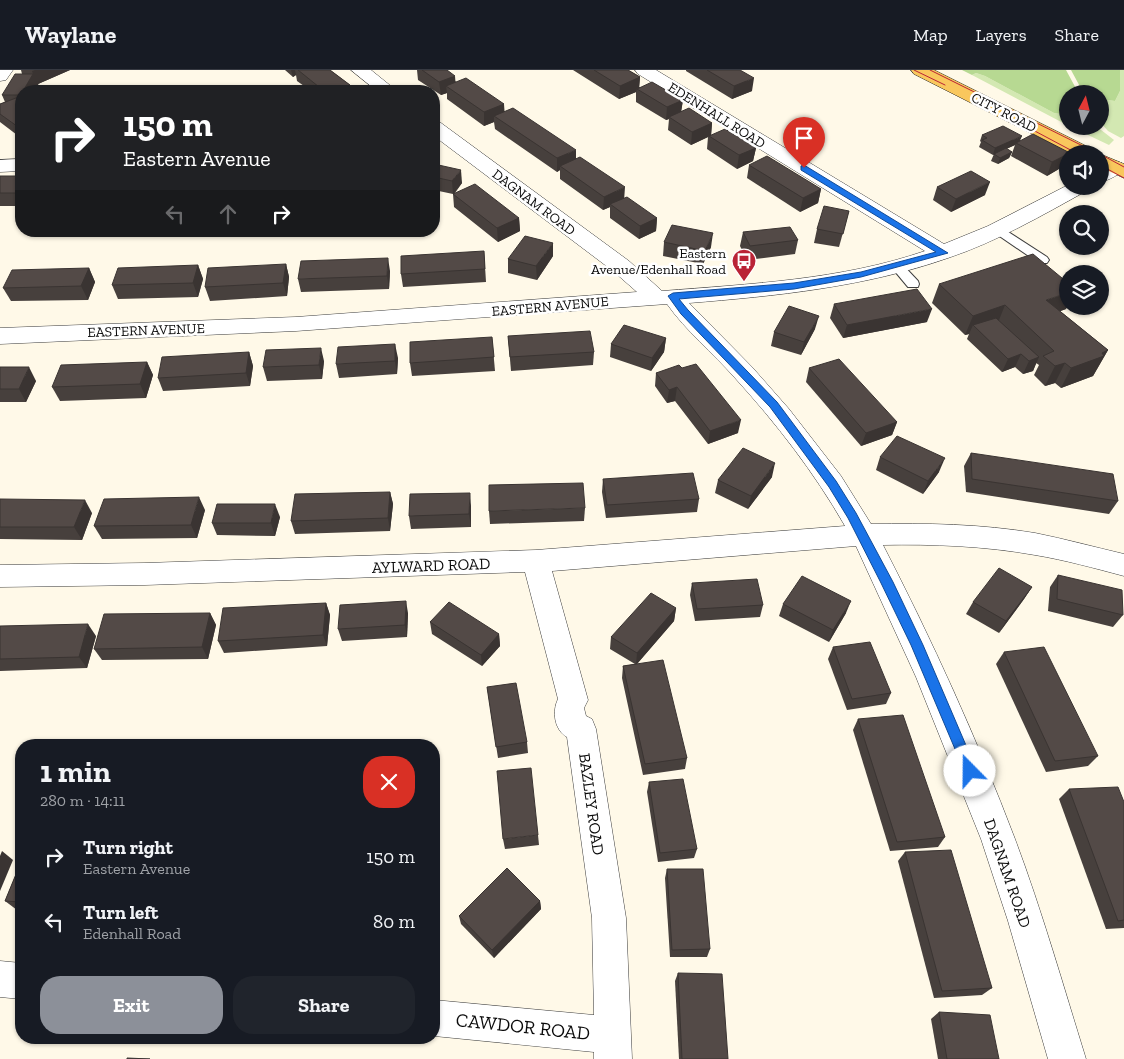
<!DOCTYPE html>
<meta charset="utf-8">
<style>
body{margin:0;font-family:"Zilla Slab",serif;background:#20242c;color:#f1f3f6;height:100vh;display:flex;flex-direction:column;font-size:19px;white-space:nowrap}
*{box-sizing:border-box;margin:0}
p{font-size:16px;color:#9ea1a6}
.icon{flex:none;width:28px;height:28px;fill:none;stroke:currentColor;stroke-width:2;stroke-linecap:round;stroke-linejoin:round}
.map{position:relative;flex:1;overflow:hidden}
.side{position:absolute;left:15px;top:669px;width:425px;height:305px;display:flex;flex-direction:column;background:#171b24;border-radius:20px;box-shadow:0 1px 4px #0004}
.side>*{flex:none}
.banner{position:absolute;left:15px;top:15px;width:425px;height:152px;border-radius:20px;box-shadow:0 1px 4px #0004;background:#202124;color:#fff;overflow:hidden}
.needle{width:32px;rotate:7deg}
.controls{position:absolute;left:1059px;top:15px;display:grid;gap:10px}
.controls a{display:grid;place-items:center;width:50px;height:50px;border-radius:50%;background:#171b24;box-shadow:0 1px 4px #0004;font-size:25px}
.pin{position:absolute;display:grid;place-items:center;width:42px;height:42px;color:#fff;margin:-51px -21px;border-radius:50% 50% 50% 0;rotate:-45deg;box-shadow:0 0 5px #0007}
.pin .icon{rotate:45deg}
.me{position:absolute;width:55px;margin:-28px;rotate:338deg;stroke-linejoin:round;filter:drop-shadow(0 0 4px #0008)}
.turn{display:flex;align-items:center;gap:18px;height:105px;padding:0 25px;font-size:22px}
.turn .icon{width:65px;height:65px;stroke-width:2.5}
.turn b{display:block;font-size:35px;line-height:42px}
.lanes{display:flex;align-items:center;height:48px;padding:0 25px;background:#0003;justify-content:center;gap:25px;direction:ltr}
.lanes .off{opacity:.35}
.round{display:grid;place-items:center;flex:none;width:52px;height:52px;border-radius:20px;background:#20242c}
.headline{display:flex;align-items:center;justify-content:space-between;height:85px;padding:0 25px}
h1{font-size:30px;font-weight:700;line-height:38px}
.primary-button{display:flex;gap:10px;margin-top:auto;padding:10px 25px}
.primary-button a{flex:1;height:58px;border-radius:20px;background:#8c9099;color:#fff;font-size:20px;font-weight:700;line-height:58px;text-align:center}
.primary-button a+a{background:#20242c;color:#f1f3f6}
ul{padding:0;list-style:none}
li{display:flex;align-items:center;gap:15px;height:65px;padding:0 25px}
li div{flex:1}
li b{display:block;font-size:19px}
li em{font-style:normal}
header{display:flex;align-items:center;gap:30px;box-sizing:border-box;height:70px;padding:0 25px;background:#171b24;border-bottom:1px solid #363941}
header strong{font-size:24px}
nav{display:flex;gap:28px;margin-inline-start:auto;font-size:18px}
.map>svg:first-child{display:block}
</style>
<header>
<strong>Waylane</strong>
<nav><a>Map</a><a>Layers</a><a>Share</a></nav>
</header>
<div class="map">
<svg width="1124" height="989" viewBox="0 0 1124 989">
<rect width="100%" height="100%" fill="#fff9e8"/>
<g fill="#d3e8b2">
<polygon points="1120,0 1124,0 1124,66 1121,68 1108,61 1100,52 1100,29 1115,31 1120,21"/>
<polygon points="976,3 985,6 1054,43 1067,45 1067,55 972,5"/>
<polygon points="1069,56 1096,56 1114,70 1109,75"/>
</g>
<g fill="#b7d992">
<polygon points="962,0 1066,0 1079,24 1068,24 1067,45 1054,43 985,6 976,3 972,5"/>
<polygon points="1071,0 1120,0 1120,21 1115,31 1100,29 1100,24 1084,24"/>
</g>
<g fill="none" stroke-linecap="round" stroke-linejoin="round">
<defs>
<g id="lane">
<polygon points="999,156 1047,187 1049,190 1047,193 1039,193 995,163 993,160 995,157"/>
<polygon points="897,192 901,193 918,211 919,214 918,217 908,217 893,199 891,196"/>
</g>
<g id="street">
<polygon points="0,0 13,0 6,10 0,11"/>
<polygon points="351,0 371,0 397,21 377,21"/>
<path d="M635 0H656L944 174 988 156 1068 115 1091 116 1088 120C1043 145 996 172 948 188 865 217 776 226 689 233L752 297 789 339 841 406 871 454C926 453 981 454 1035 463 1065 469 1094 477 1124 484V506C1094 498 1065 490 1035 485 985 476 933 474 883 475 932 570 977 669 1015 769 1042 841 1063 915 1086 989H1048L1008 851 981 769 916 607 856 476 552 501 588 630 584 638 586 646 592 649 596 659 626 848 632 989H594V982L434 966V930L594 945 592 848 567 667C554 660 552 641 558 629L525 502 145 515 0 517V495L145 493 536 480 845 456C814 402 776 353 735 308 713 283 686 261 667 234L296 261 0 274V258L296 247 637 222 613 201 434 66V51L441 53 629 191 662 221C749 214 841 210 925 181L638 4Z"/>
<polygon points="21,89 21,101 0,102 0,90"/>
<path d="M1115 91 1122 93 1124 96C1121 105 1109 110 1100 112V98Z"/>
<polygon points="0,891 21,893 21,929 0,927"/>
</g>
<g id="primary">
<polygon points="911,0 934,0 1094,80 1096,84 1072,84 914,4"/>
<polygon points="1100,84 1124,94 1124,108 1100,97"/>
</g>
</defs>
<use href="#lane" stroke="#3d3d3d" stroke-width="2"/>
<use href="#street" stroke="#3d3d3d" stroke-width="1"/>
<use href="#primary" stroke="#1b1b1b" stroke-width="1"/>
<use href="#lane" fill="#fff" fill-rule="evenodd"/>
<use href="#street" fill="#fff" fill-rule="evenodd"/>
<use href="#primary" fill="#f9c75d" fill-rule="evenodd"/>
<g stroke="#ba2336" stroke-width="1">
<polyline points="914,0 945,15"/>
<polyline points="930,0 1099,84"/>
<polyline points="1001,43 1078,84"/>
<polyline points="1100,84 1124,97"/>
<polyline points="1100,95 1124,108"/>
</g>
</g>
<g fill="#47403d">
<polygon points="21,0 70,0 38,14 39,17 36,21 21,21 21,68 0,52 0,34 5,32 2,25 22,4"/>
<polygon points="285,0 330,0 350,15 351,21 311,21 297,11 296,5 293,7"/>
<polygon points="417,0 447,0 456,12 504,34 504,41 576,89 624,128 657,148 656,161 639,169 610,148 610,137 603,140 560,109 560,100 557,102 495,59 494,52 484,56 447,29 447,23 441,25 418,10"/>
<polygon points="573,0 628,0 640,7 639,17 683,30 681,41 712,53 711,65 756,78 753,91 737,99 707,79 708,67 691,75 668,60 669,49 666,50 636,32 636,22 619,29"/>
<polygon points="686,0 740,0 752,21 732,29 686,1"/>
<polygon points="982,65 1020,71 1068,84 1068,88 1064,96 1047,106 1011,86 1015,75 1006,79 1012,82 1009,88 998,94 991,91 994,84 996,83 993,85 979,77 981,72 980,71"/>
<polygon points="434,94 462,113 455,123 519,148 520,161 498,172 454,137 453,124 434,120"/>
<polygon points="749,95 821,119 818,133 800,142 747,108"/>
<rect x="0" y="106" width="21" height="30"/>
<polygon points="937,117 985,125 951,142 933,130"/>
<polygon points="849,141 839,177 814,173 817,159"/>
<polygon points="743,162 798,170 795,184 747,190 740,176"/>
<polygon points="664,172 711,177 703,194 663,186"/>
<polygon points="484,181 486,212 403,217 401,204"/>
<polygon points="553,186 537,210 508,203 508,189"/>
<polygon points="286,194 289,207 287,226 210,231 205,217"/>
<polygon points="198,195 203,209 198,227 118,229 112,215"/>
<polygon points="89,198 95,212 88,230 11,231 3,218"/>
<polygon points="390,201 389,219 301,222 298,209"/>
<polygon points="939,214 1066,239 1060,241 1108,280 1093,306 1061,318 1055,313 1045,316 1034,305 1039,295 1036,293 1033,301 1023,304 1015,297 1002,302 967,269 969,264 965,265 932,233"/>
<polygon points="834,234 927,252 843,268 830,248"/>
<polygon points="815,259 801,285 771,276 774,262"/>
<polygon points="508,266 594,282 593,295 511,301"/>
<polygon points="492,267 495,301 412,306 410,293"/>
<polygon points="666,268 664,282 651,301 610,287 611,274"/>
<polygon points="249,282 253,296 250,316 163,321 158,308"/>
<polygon points="398,288 397,304 339,308 336,294"/>
<polygon points="324,291 322,309 267,311 263,297"/>
<polygon points="147,292 153,305 146,328 60,331 52,317"/>
<polygon points="0,297 36,311 26,332 0,332"/>
<polygon points="682,298 738,363 708,374 675,331 667,333 655,316 656,303"/>
<polygon points="809,298 897,352 892,365 861,376 806,312"/>
<polygon points="971,383 1118,431 1109,444 966,422 964,396"/>
<polygon points="880,387 939,402 923,424 876,400"/>
<polygon points="772,407 748,439 715,423 718,410"/>
<polygon points="603,409 699,429 697,442 606,448 602,422"/>
<polygon points="390,422 393,434 390,461 295,464 291,451"/>
<polygon points="0,429 92,443 82,470 0,469"/>
<polygon points="471,436 471,457 411,459 409,446"/>
<polygon points="585,438 584,451 490,454 489,441"/>
<polygon points="205,440 197,468 102,469 94,456"/>
<polygon points="280,447 275,466 217,465 212,453"/>
<polygon points="1058,505 1123,545 1113,557 1048,541 1050,517"/>
<polygon points="692,513 763,535 760,547 695,551 690,525"/>
<polygon points="1032,517 1024,529 999,563 966,544 973,532"/>
<polygon points="326,533 330,545 327,576 224,583 218,571"/>
<polygon points="783,534 846,543 829,572 779,546"/>
<polygon points="676,538 674,551 637,594 687,688 685,699 643,705 622,608 623,596 635,594 610,579 611,567"/>
<polygon points="210,543 216,555 208,589 102,590 94,579"/>
<polygon points="408,543 407,567 342,571 338,559"/>
<polygon points="430,552 499,564 500,576 482,596 432,564"/>
<polygon points="0,556 96,566 87,598 0,601"/>
<polygon points="833,577 891,623 886,634 847,640 828,589"/>
<polygon points="1004,582 1098,686 1088,696 1046,702 996,594"/>
<polygon points="487,617 527,672 528,683 498,688"/>
<polygon points="858,649 945,767 938,777 890,781 853,660"/>
<polygon points="649,712 697,779 694,788 658,792 647,722"/>
<polygon points="1069,719 1124,732 1124,858 1106,859 1059,729"/>
<polygon points="538,765 539,775 505,779 503,769"/>
<polygon points="905,782 992,918 982,925 934,928 898,791"/>
<polygon points="21,792 21,840 17,840 5,831"/>
<polygon points="667,799 710,879 707,887 670,887 665,808"/>
<polygon points="540,831 541,839 494,888 461,854 459,846"/>
<polygon points="678,903 728,989 679,989 675,911"/>
<polygon points="939,942 999,989 938,989 931,949"/>
</g>
<g fill="#3a3432">
<polygon points="35,0 70,0 38,14 39,17 36,21 23,21 33,4 32,1"/>
<polygon points="291,0 295,0 296,5 293,7"/>
<polygon points="455,6 456,19 446,16 447,23 441,25 439,12"/>
<polygon points="640,7 639,20 637,19 636,22 619,29 620,16"/>
<polygon points="754,8 752,21 732,29 734,16"/>
<polygon points="350,15 351,21 333,21"/>
<polygon points="683,30 681,43 669,47 669,49 666,50 667,37"/>
<polygon points="504,34 505,48 494,46 494,52 484,56 484,42"/>
<polygon points="712,53 711,66 709,66 708,67 691,75 692,62"/>
<polygon points="1022,66 1019,73 1016,73 1015,75 993,85 995,78"/>
<polygon points="756,78 753,91 737,99 739,85"/>
<polygon points="576,80 576,93 560,96 560,100 557,102 557,88"/>
<polygon points="1012,82 1009,88 998,94 1000,88"/>
<polygon points="1068,84 1068,88 1064,96 1047,106 1052,92"/>
<polygon points="461,100 462,113 453,124 452,111"/>
<polygon points="990,112 985,125 951,142 956,129"/>
<polygon points="625,117 624,131 610,134 610,137 603,140 604,127"/>
<polygon points="821,119 818,133 800,142 803,128"/>
<polygon points="519,148 520,161 498,172 497,158"/>
<polygon points="657,148 656,161 639,169 640,156"/>
<polygon points="713,163 711,177 703,194 705,181"/>
<polygon points="553,173 553,186 537,210 536,196"/>
<polygon points="388,188 390,201 389,219 387,206"/>
<polygon points="286,194 289,207 287,226 283,213"/>
<polygon points="198,195 203,209 198,227 193,213"/>
<polygon points="89,198 95,212 88,230 81,216"/>
<polygon points="1068,223 1068,236 1066,239 1037,250 1046,230"/>
<polygon points="1005,235 997,255 973,255 969,264 965,265 973,246"/>
<polygon points="932,239 927,252 843,268 847,255"/>
<polygon points="819,246 815,259 801,285 804,272"/>
<polygon points="666,268 664,282 651,301 652,288"/>
<polygon points="395,274 398,288 397,304 395,291"/>
<polygon points="321,278 324,291 322,309 319,295"/>
<polygon points="1108,280 1093,306 1061,318 1071,298"/>
<polygon points="249,282 253,296 250,316 246,303"/>
<polygon points="1021,284 1015,297 1002,302 1008,289"/>
<polygon points="1039,287 1033,301 1023,304 1029,291"/>
<polygon points="147,292 153,305 146,328 140,314"/>
<polygon points="1065,293 1055,313 1045,316 1055,296"/>
<polygon points="29,297 36,311 26,332 19,319"/>
<polygon points="677,317 675,331 667,333 669,320"/>
<polygon points="741,350 738,363 708,374 710,361"/>
<polygon points="897,352 892,365 861,376 866,363"/>
<polygon points="945,388 939,402 923,424 928,411"/>
<polygon points="775,393 772,407 748,439 751,426"/>
<polygon points="390,422 393,434 390,461 388,448"/>
<polygon points="470,423 471,436 471,457 469,444"/>
<polygon points="199,427 205,440 197,468 191,455"/>
<polygon points="85,430 92,443 82,470 74,457"/>
<polygon points="275,434 280,447 275,466 271,453"/>
<polygon points="1032,517 1024,529 999,563 1006,551"/>
<polygon points="406,531 408,543 407,567 405,555"/>
<polygon points="851,531 846,543 829,572 833,560"/>
<polygon points="326,533 330,545 327,576 323,565"/>
<polygon points="676,538 674,551 636,595 637,583"/>
<polygon points="210,543 216,555 208,589 202,577"/>
<polygon points="88,554 96,566 87,598 79,587"/>
<polygon points="499,564 500,576 482,596 481,585"/>
<polygon points="2,781 13,790 0,821 0,786"/>
<polygon points="540,831 541,839 494,888 492,880"/>
</g>
<g fill="#534a47" stroke="#3a3432">
<polygon points="298,0 330,0 350,15 333,21 324,21"/>
<polygon points="422,0 447,0 455,6 439,12"/>
<polygon points="594,0 628,0 640,7 620,16"/>
<polygon points="707,0 740,0 754,8 734,16"/>
<polygon points="15,4 33,4 23,21 21,21 20,25 2,25"/>
<polygon points="466,8 504,34 484,42 446,16"/>
<polygon points="652,12 683,30 667,37 637,19"/>
<polygon points="16,28 21,31 21,59 0,44 0,34"/>
<polygon points="513,38 576,80 557,88 494,46"/>
<polygon points="689,38 712,53 692,62 669,47"/>
<polygon points="1003,56 1022,66 995,78 982,70 987,68 982,65"/>
<polygon points="725,59 756,78 739,85 709,66"/>
<polygon points="1033,64 1070,83 1052,92 1016,73"/>
<polygon points="1006,78 1012,82 1000,88 994,84"/>
<polygon points="767,86 821,119 803,128 749,95"/>
<polygon points="580,87 625,117 604,127 560,96"/>
<polygon points="434,94 461,100 452,111 434,107"/>
<polygon points="971,101 990,112 956,129 937,117"/>
<rect x="0" y="106" width="21" height="17"/>
<polygon points="475,114 519,148 497,158 453,124"/>
<polygon points="627,127 657,148 640,156 610,134"/>
<polygon points="824,136 849,141 843,164 817,159"/>
<polygon points="672,155 713,163 705,181 664,172"/>
<polygon points="790,157 798,170 750,176 743,162"/>
<polygon points="525,166 553,173 536,196 508,189"/>
<polygon points="484,181 485,199 401,204 401,186"/>
<polygon points="1033,184 1068,213 1068,223 1046,230 1108,280 1102,283 1104,286 1071,298 1065,293 1055,296 1043,286 1054,281 1005,235 973,246 939,214"/>
<polygon points="388,188 387,206 298,209 301,191"/>
<polygon points="286,194 283,213 205,217 208,198"/>
<polygon points="198,195 193,213 112,215 118,198"/>
<polygon points="89,198 81,216 3,218 12,200"/>
<polygon points="917,219 932,239 847,255 834,234"/>
<polygon points="789,236 819,246 804,272 774,262"/>
<polygon points="996,248 1039,287 1029,291 1021,284 1008,289 973,255"/>
<polygon points="624,255 666,268 652,288 611,274"/>
<polygon points="590,261 594,282 510,287 508,266"/>
<polygon points="492,267 494,287 410,293 410,272"/>
<polygon points="395,274 395,291 336,294 338,277"/>
<polygon points="321,278 319,295 263,297 266,280"/>
<polygon points="249,282 246,303 158,308 162,287"/>
<polygon points="839,289 897,352 866,363 809,298"/>
<polygon points="147,292 140,314 52,317 61,295"/>
<polygon points="696,294 741,350 710,361 677,317 669,320 656,303 679,295 682,298"/>
<polygon points="0,297 29,297 19,319 0,319"/>
<polygon points="897,366 945,388 928,411 880,387"/>
<polygon points="743,378 775,393 751,426 718,410"/>
<polygon points="971,383 1113,404 1118,431 972,409"/>
<polygon points="693,403 699,429 607,435 603,409"/>
<polygon points="583,413 585,438 489,441 489,415"/>
<polygon points="390,422 388,448 291,451 295,424"/>
<polygon points="470,423 469,444 409,446 410,424"/>
<polygon points="199,427 191,455 94,456 104,429"/>
<polygon points="0,429 85,430 74,457 0,457"/>
<polygon points="217,434 275,434 271,453 212,453"/>
<polygon points="999,498 1032,517 1006,551 973,532"/>
<polygon points="1058,505 1122,520 1123,545 1057,529"/>
<polygon points="802,506 851,531 833,560 783,534"/>
<polygon points="757,509 763,535 697,539 692,513"/>
<polygon points="651,523 676,538 637,583 611,567"/>
<polygon points="406,531 405,555 338,559 340,535"/>
<polygon points="449,532 499,564 481,585 430,552"/>
<polygon points="326,533 323,565 218,571 223,538"/>
<polygon points="210,543 202,577 94,579 104,544"/>
<polygon points="88,554 79,587 0,589 0,556"/>
<polygon points="870,572 891,623 852,629 833,577"/>
<polygon points="1044,577 1098,686 1055,691 1004,582"/>
<polygon points="663,590 687,688 645,694 623,596"/>
<polygon points="516,613 527,672 496,677 487,617"/>
<polygon points="903,645 945,767 897,772 858,649"/>
<polygon points="531,698 538,765 503,769 497,701"/>
<polygon points="683,709 697,779 660,783 649,712"/>
<polygon points="1118,717 1124,732 1124,850 1118,851 1069,719"/>
<polygon points="951,780 992,918 942,921 905,782"/>
<polygon points="21,792 21,832 5,831"/>
<polygon points="507,798 540,831 492,880 459,846"/>
<polygon points="667,799 703,799 710,879 672,880"/>
<polygon points="678,903 722,904 728,989 682,989"/>
<polygon points="939,942 990,945 999,989 947,989"/>
<polygon points="127,988 150,989 127,989"/>
</g>
<polygon fill="#1a73e8" stroke="#114b97" points="804,95 948,183 861,207 794,219 679,229 688,240 777,332 836,411 856,443 893,512 923,575 977,701 975,705 970,707 966,705 911,575 881,513 848,448 829,417 770,337 681,244 668,226 673,223 794,213 861,202 936,182 801,100 801,96"/>
<defs>
<symbol id="bus-pin" viewBox="-11 -11 22 30"><path d="M0 17L-7.5 6A9.5 9.5 0 1 1 7.5 6Z" fill="#ba2336" stroke="#fff"/><path d="M-5-6H5V4H4V6H2V4H-2V6H-4V4H-5ZM-3.5-4V0h7V-4ZM-3.5 1.2v1.5H-2V1.2ZM2 1.2v1.5H3.5V1.2Z" fill="#fff"/></symbol>
</defs>
<g fill-rule="evenodd">
<use href="#bus-pin" x="730" y="177" width="28" height="38"/>
</g>
<g text-anchor="middle" stroke-width="5" stroke-linejoin="round" paint-order="stroke">
<g font-size="14" fill="#0a0a0a" stroke="#fff">
<text transform="translate(1004 42) rotate(27)" y="5">CITY ROAD</text>
<text transform="translate(717 45) rotate(32)" y="5">EDENHALL ROAD</text>
<text transform="translate(534 132) rotate(37)" y="5">DAGNAM ROAD</text>
<text transform="translate(550 236) rotate(-5)" y="5">EASTERN AVENUE</text>
<text transform="translate(146 260) rotate(-2)" y="5">EASTERN AVENUE</text>
</g>
<g font-size="14" fill="#0a0a0a" stroke="#fff" text-anchor="end">
<text x="726" y="188">Eastern<tspan x="726" dy="16">Avenue/Edenhall Road</tspan></text>
</g>
<g font-size="16" fill="#0a0a0a" stroke="#fff">
<text transform="translate(431 495) rotate(-2)" y="6">AYLWARD ROAD</text>
<text transform="translate(592 734) rotate(82)" y="6">BAZLEY ROAD</text>
<text transform="translate(1008 803) rotate(71)" y="6">DAGNAM ROAD</text>
</g>
<g font-size="19" fill="#0a0a0a" stroke="#fff">
<text transform="translate(523 956) rotate(6)" y="7">CAWDOR ROAD</text>
</g>
</g>
</svg>
<div class="controls">
<a><svg class="needle" viewBox="-14 -14 28 28"><path d="M0-13l5 13h-10z" fill="#e53935"/><path d="M0 13l5-13h-10z" fill="#9ea1a6"/></svg></a>
<a><svg class="icon" aria-label="sound" viewBox="0 0 24 24"><path d="M4 9h4l5-4v14l-5-4H4zM17 9q2 3 0 6"/></svg></a>
<a><svg class="icon" aria-label="search" viewBox="0 0 24 24"><circle cx="10" cy="10" r="6"/><path d="M15 15l6 6"/></svg></a>
<a><svg class="icon" aria-label="layers" viewBox="0 0 24 24"><path d="M12 4l9 5-9 5-9-5zM3 14l9 5 9-5"/></svg></a>
</div>
<div class="pin" style="left:804px;top:98px;background:#d93025"><svg class="icon" aria-label="arrive" viewBox="0 0 24 24"><path d="M6 21V4h12l-3 4 3 4H6"/></svg></div>
<svg class="me" style="left:970px;top:701px" viewBox="-20 -20 40 40"><circle r="19" fill="#fff"/><path d="M0-13L10 11 0 6-10 11z" fill="#1a73e8"/></svg>
<div class="banner">
<div class="turn"><svg class="icon" aria-label="right" viewBox="0 0 24 24"><path d="M7 20v-9h11M14 6l5 5-5 5"/></svg><div><b>150 m</b>Eastern Avenue</div></div>
<div class="lanes"><svg class="icon off" aria-label="left" viewBox="0 0 24 24"><path d="M17 20v-9H6M10 6l-5 5 5 5"/></svg><svg class="icon off" aria-label="ahead" viewBox="0 0 24 24"><path d="M12 20V5M6 11l6-6 6 6"/></svg><svg class="icon" aria-label="right" viewBox="0 0 24 24"><path d="M7 20v-9h11M14 6l5 5-5 5"/></svg></div>
</div>
<section class="side">
<div class="headline"><div><h1>1 min</h1><p>280 m · 14:11</p></div><a class="round" style="background:#d93025;color:#fff"><svg class="icon" aria-label="close" viewBox="0 0 24 24"><path d="M6 6l12 12M18 6L6 18"/></svg></a></div>
<ul>
<li><svg class="icon" aria-label="right" viewBox="0 0 24 24"><path d="M7 20v-9h11M14 6l5 5-5 5"/></svg><div><b>Turn right</b><p>Eastern Avenue</p></div><em>150 m</em></li>
<li><svg class="icon" aria-label="left" viewBox="0 0 24 24"><path d="M17 20v-9H6M10 6l-5 5 5 5"/></svg><div><b>Turn left</b><p>Edenhall Road</p></div><em>80 m</em></li>
</ul>
<div class="primary-button"><a>Exit</a><a>Share</a></div>
</section>
</div>
